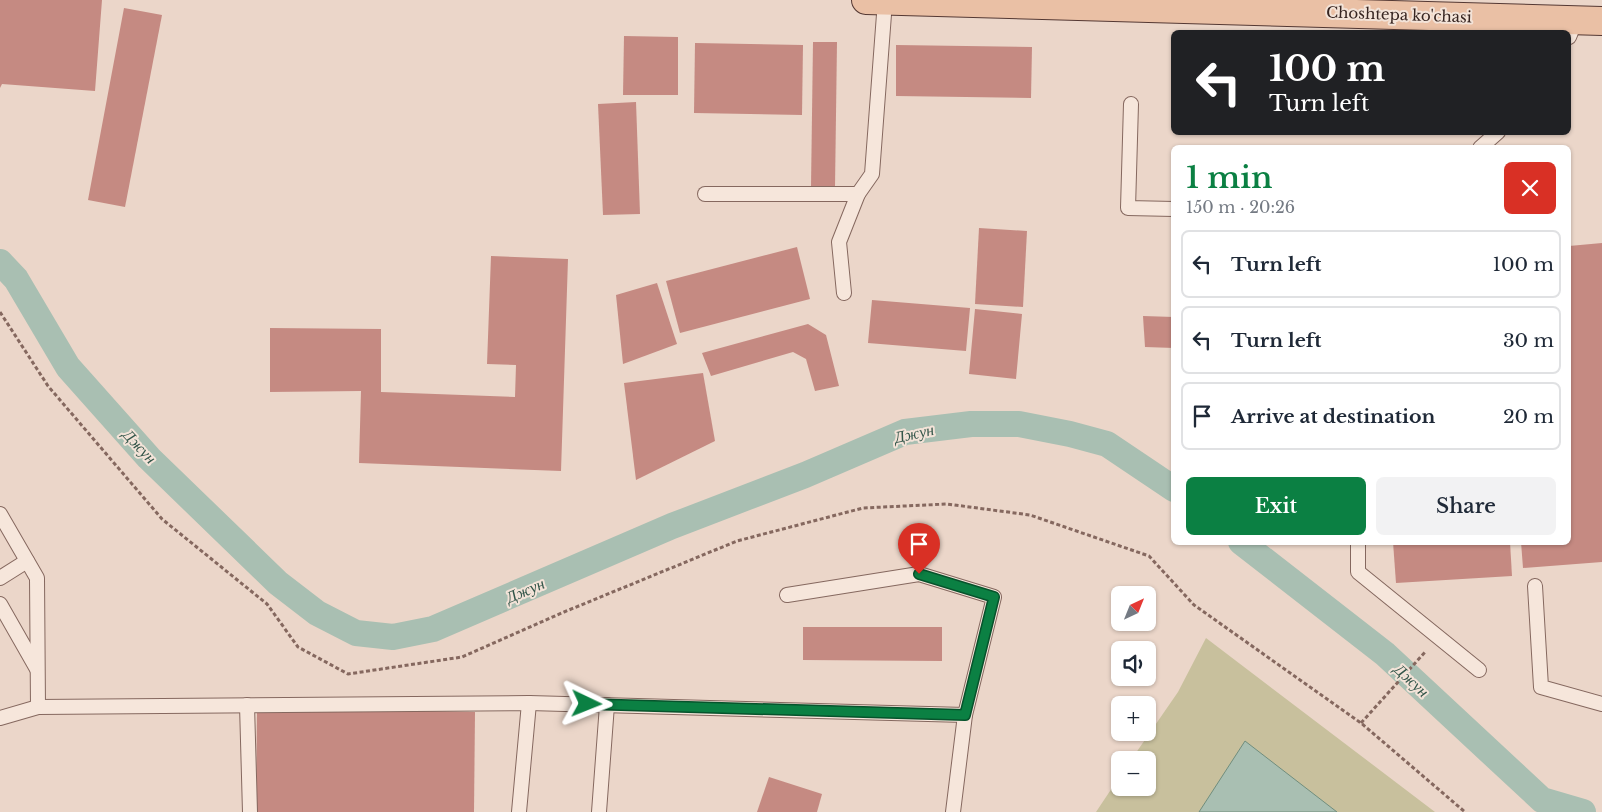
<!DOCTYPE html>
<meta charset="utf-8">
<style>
body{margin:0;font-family:"Libre Baskerville",serif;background:#f2f2f3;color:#1f2937;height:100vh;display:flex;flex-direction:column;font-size:19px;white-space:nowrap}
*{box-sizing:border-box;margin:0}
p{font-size:16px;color:#747a83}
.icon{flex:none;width:28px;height:28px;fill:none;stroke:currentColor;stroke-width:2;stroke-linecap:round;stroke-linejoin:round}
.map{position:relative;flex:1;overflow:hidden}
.panel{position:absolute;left:1171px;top:145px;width:400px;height:400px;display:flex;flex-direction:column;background:#fff;border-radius:8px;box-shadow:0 1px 4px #0004}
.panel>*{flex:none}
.guide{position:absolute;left:1171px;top:30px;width:400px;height:105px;border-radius:8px;box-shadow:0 1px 4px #0004;background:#202124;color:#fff;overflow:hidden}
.needle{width:32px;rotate:43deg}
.tools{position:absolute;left:1111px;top:586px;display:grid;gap:10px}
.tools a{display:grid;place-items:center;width:45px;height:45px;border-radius:8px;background:#fff;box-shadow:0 1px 4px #0004;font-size:25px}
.pin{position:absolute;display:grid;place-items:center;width:42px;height:42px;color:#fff;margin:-51px -21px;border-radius:50% 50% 50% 0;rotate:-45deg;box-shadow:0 0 5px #0007}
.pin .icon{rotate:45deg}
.me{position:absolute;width:55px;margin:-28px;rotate:92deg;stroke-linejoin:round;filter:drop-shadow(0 0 4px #0008)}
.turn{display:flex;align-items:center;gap:18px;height:105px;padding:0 15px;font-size:22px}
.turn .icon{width:65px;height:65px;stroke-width:2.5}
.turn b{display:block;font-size:35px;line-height:42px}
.round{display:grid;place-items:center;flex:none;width:52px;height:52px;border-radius:8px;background:#f2f2f3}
.overview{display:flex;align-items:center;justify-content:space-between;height:85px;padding:0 15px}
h1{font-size:30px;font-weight:600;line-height:38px;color:#0b8043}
.button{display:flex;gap:10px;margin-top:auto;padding:10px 15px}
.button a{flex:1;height:58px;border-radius:8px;background:#0b8043;color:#fff;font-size:20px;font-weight:600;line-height:58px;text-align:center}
.button a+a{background:#f2f2f3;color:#1f2937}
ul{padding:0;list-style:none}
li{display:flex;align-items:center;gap:15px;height:68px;margin:0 10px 8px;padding:0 5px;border:2px solid #e0e1e3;border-radius:8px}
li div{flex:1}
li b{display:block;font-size:19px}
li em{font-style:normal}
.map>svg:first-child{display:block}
</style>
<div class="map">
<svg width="1602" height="812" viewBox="0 0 1602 812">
<rect width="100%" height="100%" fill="#ebd6c9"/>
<polygon fill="#c8c09d" points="1206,638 1435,812 1096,812 1120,776 1120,788 1148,788 1148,760 1131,760 1178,692"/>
<polygon fill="#a9bfb2" stroke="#708d7d" points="1245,741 1337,812 1199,812"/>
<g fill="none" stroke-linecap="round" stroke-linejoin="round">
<g stroke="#a9bfb2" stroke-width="26">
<polyline points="0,262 16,279 68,367 149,458 278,583 317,613 356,633 393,637 433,629 672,526 805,475 905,432 971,424 1019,424 1070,434 1107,444 1174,489"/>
<polyline points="1241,542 1385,654 1542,800 1583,812"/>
</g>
</g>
<g fill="#c58a82">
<polygon points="0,0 102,0 95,91 2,84 0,88"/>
<polygon points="124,8 162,15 125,207 88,200"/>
<polygon points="624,36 678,37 678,95 623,95"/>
<polygon points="813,42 837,42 835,187 811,187"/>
<polygon points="695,43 803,45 802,115 694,113"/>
<polygon points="896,45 1032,47 1031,98 896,96"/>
<polygon points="636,102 640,214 603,215 598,104"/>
<polygon points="979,228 1027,231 1023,307 975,304"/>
<polygon points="1602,243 1602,562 1523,568 1521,542 1569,542 1569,246"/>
<polygon points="797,247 810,299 680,333 666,281"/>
<polygon points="491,256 568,259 561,471 359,463 361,391 270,392 270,328 381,329 381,392 515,397 516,365 487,364"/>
<polygon points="657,283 677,344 623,364 616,295"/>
<polygon points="872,300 970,308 966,351 868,343"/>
<polygon points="975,309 1022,314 1016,379 969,374"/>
<polygon points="1143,316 1174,317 1174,348 1145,347"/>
<polygon points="808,324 826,335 839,386 815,391 806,359 793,352 711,376 702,353"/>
<polygon points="703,373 715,441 636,480 624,383"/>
<polygon points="1393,542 1510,542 1512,576 1396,583"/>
<polygon points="803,627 942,627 942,661 803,660"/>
<polygon points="257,708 475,712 474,812 256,812"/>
<polygon points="769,777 822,794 817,812 757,812"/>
</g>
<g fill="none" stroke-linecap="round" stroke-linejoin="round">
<defs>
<g id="service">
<polyline points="1569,37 1576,20"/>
<polyline points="1131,104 1128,208 1174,209"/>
<polyline points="1480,148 1498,132"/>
<polyline points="705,194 858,194"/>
<polyline points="844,293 839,242 858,194 872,174 885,1"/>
<polyline points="0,514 37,578 38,707 0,718"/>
<polyline points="1358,542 1358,572 1479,670"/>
<polyline points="0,578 27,561"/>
<polyline points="1535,586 1541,687 1602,704"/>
<polyline points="0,604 37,669"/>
<polyline points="529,703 965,715 994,597 919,574 787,595"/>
<polyline points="247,705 250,812"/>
<polyline points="38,707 529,703 519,812"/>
<polyline points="599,812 607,705"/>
<polyline points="953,812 965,715"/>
</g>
<polyline id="primary" points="866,0 1602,21"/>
</defs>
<use href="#service" stroke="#85685f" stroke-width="16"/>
<use href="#primary" stroke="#543833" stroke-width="30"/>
<g stroke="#85685f" stroke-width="3" stroke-dasharray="4 2.5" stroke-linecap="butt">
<polyline points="0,312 48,386 162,519 267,604 298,647 348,674 462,657 564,612 737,541 863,508 947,504 1030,515 1149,556 1194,605 1361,723 1465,812"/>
<polyline points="1361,723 1426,651"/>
</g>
<use href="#service" stroke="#f6e6db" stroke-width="14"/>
<use href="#primary" stroke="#eac0a5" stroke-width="28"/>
</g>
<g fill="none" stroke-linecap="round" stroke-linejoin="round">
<defs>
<polyline id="route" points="587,704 965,715 994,597 919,574"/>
</defs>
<use href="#route" stroke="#07532c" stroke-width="12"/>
<use href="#route" stroke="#0b8043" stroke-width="9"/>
</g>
<g text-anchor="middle" stroke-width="4" stroke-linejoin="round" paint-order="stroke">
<g font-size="15" fill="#372521" stroke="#f3e3d8">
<text transform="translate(1399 15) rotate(2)" y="5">Choshtepa ko'chasi</text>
</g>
<g font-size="16" font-style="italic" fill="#325549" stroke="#f3e3d8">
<text transform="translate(914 433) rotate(-12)" y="6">Джун</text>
<text transform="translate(140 446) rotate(47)" y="6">Джун</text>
<text transform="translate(525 590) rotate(-23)" y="6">Джун</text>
<text transform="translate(1412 680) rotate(43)" y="6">Джун</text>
</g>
</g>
</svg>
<div class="tools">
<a><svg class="needle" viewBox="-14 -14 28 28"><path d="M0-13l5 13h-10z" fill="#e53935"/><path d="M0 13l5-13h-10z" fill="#747a83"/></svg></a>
<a><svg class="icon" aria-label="sound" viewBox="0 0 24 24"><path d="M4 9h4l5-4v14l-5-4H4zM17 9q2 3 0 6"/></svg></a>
<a>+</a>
<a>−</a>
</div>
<div class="pin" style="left:919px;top:574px;background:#d93025"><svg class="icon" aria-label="arrive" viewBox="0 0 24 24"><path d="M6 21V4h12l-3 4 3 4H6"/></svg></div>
<svg class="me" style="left:587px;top:704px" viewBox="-20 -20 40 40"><path d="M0-17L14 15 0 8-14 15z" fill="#0b8043" stroke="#fff" stroke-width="4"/></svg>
<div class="guide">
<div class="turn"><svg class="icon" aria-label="left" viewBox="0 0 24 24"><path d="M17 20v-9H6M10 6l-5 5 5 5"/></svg><div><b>100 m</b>Turn left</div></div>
</div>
<section class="panel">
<div class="overview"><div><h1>1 min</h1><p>150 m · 20:26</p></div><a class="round" style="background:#d93025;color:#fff"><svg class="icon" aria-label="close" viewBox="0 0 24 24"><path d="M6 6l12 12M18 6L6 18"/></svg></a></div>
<ul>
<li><svg class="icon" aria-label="left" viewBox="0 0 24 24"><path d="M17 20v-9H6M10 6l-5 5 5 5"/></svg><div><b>Turn left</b></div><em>100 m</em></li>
<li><svg class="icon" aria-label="left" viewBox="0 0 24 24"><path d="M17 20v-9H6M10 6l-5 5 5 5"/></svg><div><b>Turn left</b></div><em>30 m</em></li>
<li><svg class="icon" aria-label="arrive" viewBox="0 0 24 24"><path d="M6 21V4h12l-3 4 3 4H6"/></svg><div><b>Arrive at destination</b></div><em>20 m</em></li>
</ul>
<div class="button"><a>Exit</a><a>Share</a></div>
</section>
</div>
